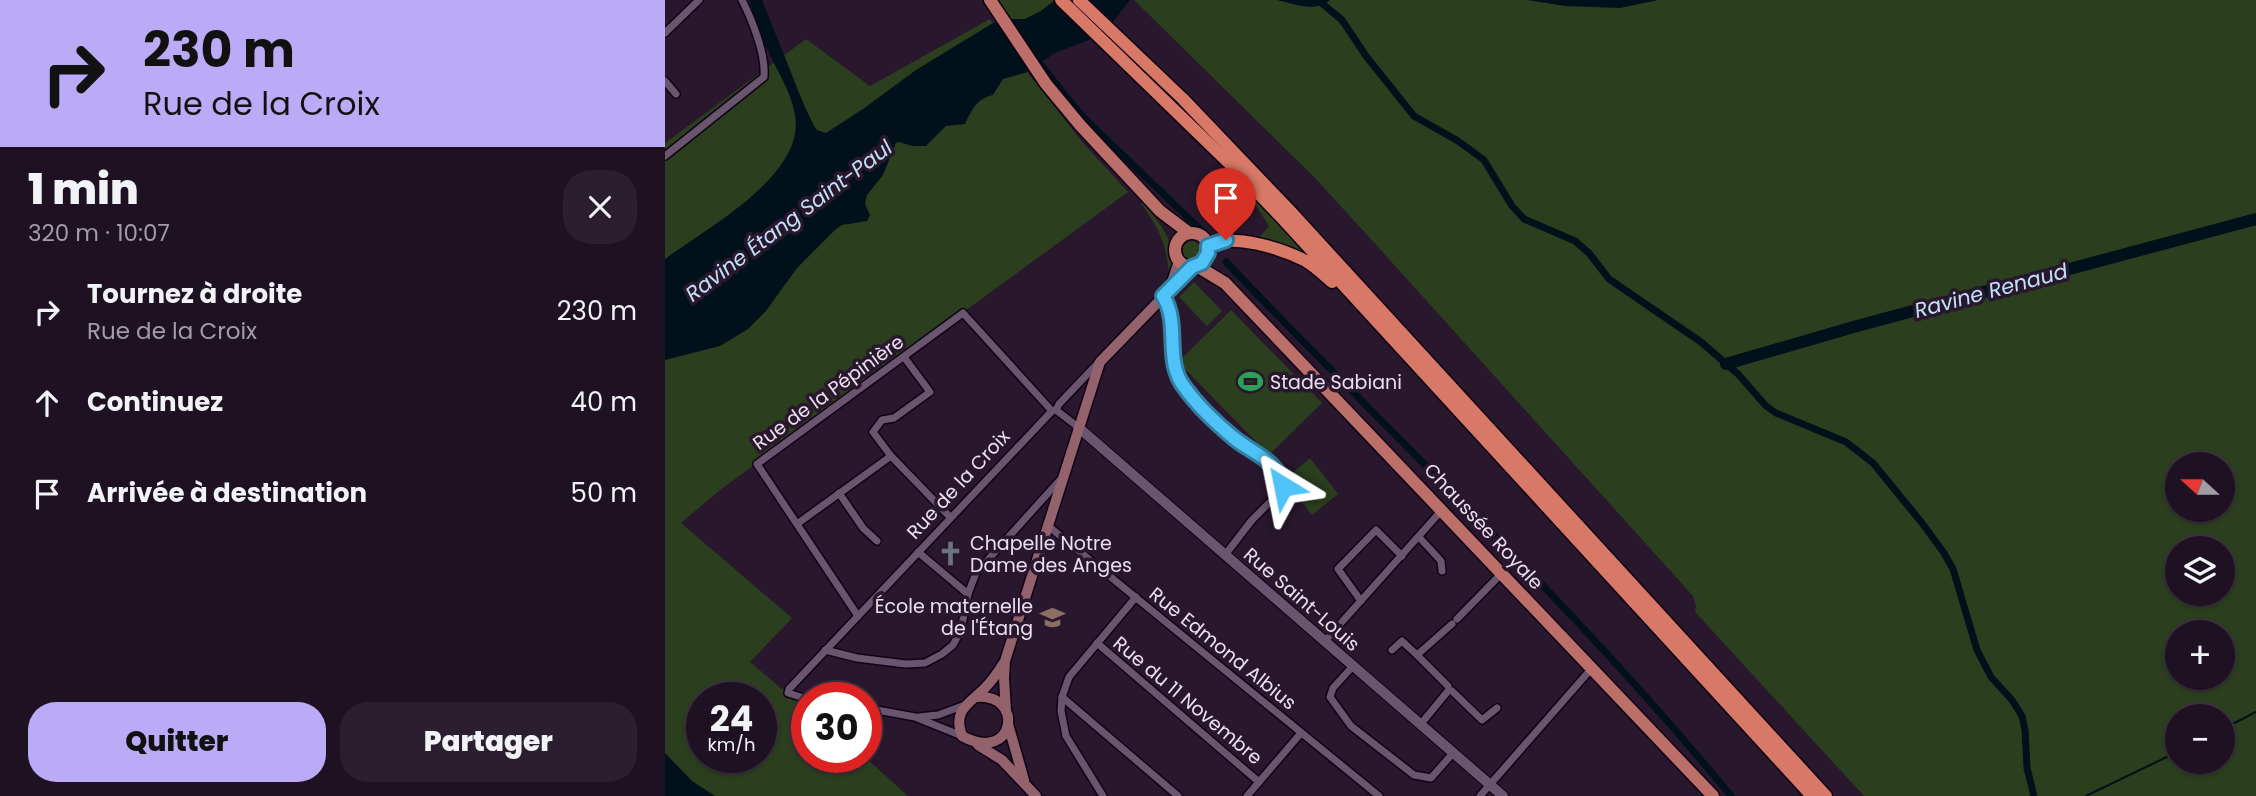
<!DOCTYPE html>
<html lang="fr">
<meta charset="utf-8">
<style>
body{margin:0;font-family:Poppins,sans-serif;background:#2b1f2f;color:#f1f3f6;height:100vh;display:flex;flex-direction:column;font-size:26px;white-space:nowrap}
*{box-sizing:border-box;margin:0}
p{font-size:23px;color:#a19da5}
.icon{flex:none;width:38px;height:38px;fill:none;stroke:currentColor;stroke-width:2;stroke-linecap:round;stroke-linejoin:round}
.map{position:relative;flex:1;overflow:hidden}
.drawer{display:flex;flex-direction:column;background:#1e1122;width:665px}
.drawer>*{flex:none}
.banner{background:#bbaaf6;color:#111;overflow:hidden}
.needle{width:46px;rotate:291deg}
.controls{position:absolute;left:1500px;top:452px;display:grid;gap:14px}
.controls a{display:grid;place-items:center;width:70px;height:70px;border-radius:50%;background:#1e1122;box-shadow:0 2px 5px #0004,0 0 0 2px #3c3140;font-size:35px}
.speed{position:absolute;left:21px;top:682px;display:flex;gap:14px;font-size:35px;font-weight:700;text-align:center}
.speed>*{display:grid;place-content:center;width:91px;height:91px;border-radius:50%;background:#1e1122;box-shadow:0 2px 5px #0004,0 0 0 2px #3c3140;line-height:1}
.speed small{font-size:18px;font-weight:400}
.speed .limit{border:10px solid #d22;background:#fff;color:#111}
.pin{position:absolute;display:grid;place-items:center;width:60px;height:60px;color:#fff;margin:-72px -30px;border-radius:50% 50% 50% 0;rotate:-45deg;box-shadow:0 0 7px #0007}
.pin .icon{rotate:45deg}
.me{position:absolute;width:77px;margin:-38px;rotate:325deg;stroke-linejoin:round;filter:drop-shadow(0 0 5px #0008)}
.turn{display:flex;align-items:center;gap:24px;height:147px;padding:0 28px;font-size:32px}
.turn .icon{width:91px;height:91px;stroke-width:2.5}
.turn b{display:block;font-size:49px;line-height:60px}
.round{display:grid;place-items:center;flex:none;width:74px;height:74px;border-radius:28px;background:#2b1f2f}
.summary{display:flex;align-items:center;justify-content:space-between;height:119px;padding:0 28px}
h1{font-size:42px;font-weight:800;line-height:52px}
.primary-button{display:flex;gap:14px;margin-top:auto;padding:14px 28px}
.primary-button a{flex:1;height:80px;border-radius:28px;background:#bbaaf6;color:#111;font-size:28px;font-weight:800;line-height:80px;text-align:center}
.primary-button a+a{background:#2b1f2f;color:#f1f3f6}
ul{padding:0;list-style:none}
li{display:flex;align-items:center;gap:21px;height:91px;padding:0 28px}
li div{flex:1}
li b{display:block;font-size:26px}
li em{font-style:normal}
main{display:flex;flex:1;min-height:0}
.map>svg:first-child{display:block}
</style>
<main>
<section class="drawer">
<div class="banner">
<div class="turn"><svg class="icon" aria-label="right" viewBox="0 0 24 24"><path d="M7 20v-9h11M14 6l5 5-5 5"/></svg><div><b>230 m</b>Rue de la Croix</div></div>
</div>
<div class="summary"><div><h1>1 min</h1><p>320 m · 10:07</p></div><a class="round"><svg class="icon" aria-label="close" viewBox="0 0 24 24"><path d="M6 6l12 12M18 6L6 18"/></svg></a></div>
<ul>
<li><svg class="icon" aria-label="right" viewBox="0 0 24 24"><path d="M7 20v-9h11M14 6l5 5-5 5"/></svg><div><b>Tournez à droite</b><p>Rue de la Croix</p></div><em>230 m</em></li>
<li><svg class="icon" aria-label="ahead" viewBox="0 0 24 24"><path d="M12 20V5M6 11l6-6 6 6"/></svg><div><b>Continuez</b></div><em>40 m</em></li>
<li><svg class="icon" aria-label="arrive" viewBox="0 0 24 24"><path d="M6 21V4h12l-3 4 3 4H6"/></svg><div><b>Arrivée à destination</b></div><em>50 m</em></li>
</ul>
<div class="primary-button"><a>Quitter</a><a>Partager</a></div>
</section>
<div class="map">
<svg width="1591" height="796" viewBox="0 0 1591 796">
<rect width="100%" height="100%" fill="#28172d"/>
<g fill="#2b3e1e" fill-rule="evenodd">
<path d="M332 0H465L422 41 390 53 363 73 419 144 463 192 55 490 16 523 127 618 85 662 117 689H124L142 705V758H201L243 796H0V143L141 39 205 86 325 19 328 23 347 19ZM37 698H96V758H37Z"/>
<path d="M469 0H1591V796H1199L1030 612 1031 606 1028 596 703 236 650 178ZM1512 464H1558V509H1512ZM1512 548H1558V593H1512ZM1512 632H1558V677H1512ZM1512 716H1558V761H1512Z"/>
<polygon points="591,200 640,252 637,255 592,240 604,226 589,203"/>
<path d="M477 201C496 224 517 249 505 280 500 241 498 236 476 203Z"/>
<circle cx="527" cy="251" r="10"/>
<polygon points="529,282 557,311 542,326 514,297"/>
<polygon points="566,310 657,403 604,455 513,362"/>
<polygon points="645,458 673,494 647,515 619,480"/>
</g>
<g fill="#01111c">
<path d="M84 0H97L139 105 149 126 152 130 161 133 198 109 251 70 328 23 342 19H360L376 11 390 0H465L447 23 422 41 390 53 363 72 338 79 328 95C312 98 306 111 300 124L281 126 261 146H248L234 142 231 143 218 175 202 195 200 204 205 215 202 221 177 225 171 229 132 268 101 311 83 329 55 346 0 360V259C42 228 141 175 130 115 126 90 110 68 101 46 94 31 89 15 84 0Z"/>
<path d="M612 0H665C649 13 630 4 612 0Z"/>
<polygon points="862,0 993,0 955,8 900,6"/>
<polygon points="0,753 27,781 50,796 0,796"/>
</g>
<g fill="none" stroke-linecap="round" stroke-linejoin="round">
<g stroke="#01111c" stroke-width="2">
<polyline points="1558,729 1591,712"/>
<polyline points="1421,796 1512,752"/>
</g>
<g stroke="#01111c" stroke-width="7">
<polyline points="653,0 677,20 701,56 749,116 793,141 819,160 847,206 859,219 910,241 924,253 944,279 1036,342 1073,374 1101,406 1111,413 1181,442 1208,463 1257,523 1279,553 1288,569 1312,650 1326,677 1347,700 1357,716 1360,730 1362,768 1369,796"/>
<polyline points="376,65 416,115 539,233"/>
<path d="M561 262C730 439 911 607 1066 796"/>
</g>
<polyline stroke="#01111c" stroke-width="12" points="1061,364 1192,326 1591,219"/>
<defs>
<g id="minor">
<polyline points="0,33 34,0"/>
<polyline points="0,81 11,94"/>
<path d="M0 156 99 77C101 54 87 20 77 0"/>
<path d="M498 296C515 323 500 357 517 384 526 399 556 428 570 439 588 453 607 461 618 482L616 491 587 520 560 555"/>
<polyline points="239,357 265,392 229,418 217,420 208,432 226,456 285,517"/>
<polyline points="391,410 413,427"/>
<polyline points="174,493 198,528 212,541"/>
<polyline points="132,524 226,456"/>
<polyline points="382,525 714,796"/>
<polyline points="754,537 776,561 777,571"/>
<polyline points="253,552 303,594"/>
<polyline points="696,601 673,569 711,530 737,556"/>
<polyline points="193,616 92,464 298,313 387,411"/>
<polyline points="792,619 837,573"/>
<polyline points="659,642 777,510"/>
<polyline points="432,643 594,782"/>
<polyline points="160,650 192,658 241,664 260,663 277,654 288,645 296,630 303,594 311,573 394,481"/>
<polyline points="727,650 737,641 752,655"/>
<polyline points="688,666 668,688 665,697 686,726 749,775 766,778 788,753"/>
<polyline points="783,686 752,655 787,624"/>
<polyline points="787,691 817,720 832,708"/>
<polyline points="397,697 513,796"/>
<polyline points="142,699 123,693 124,689 387,411 391,410 394,404 433,363"/>
<polyline points="201,708 250,717 297,736"/>
<polyline points="254,717 273,715 300,705"/>
<polyline points="755,725 783,691"/>
<polyline points="438,796 401,736 396,711 397,697 404,677 471,597"/>
<polyline points="582,796 636,733"/>
<polyline points="815,796 927,668"/>
</g>
<polyline id="tertiary" points="413,427 838,796"/>
<g id="secondary">
<polyline points="507,282 514,261"/>
<path d="M311 697C361 693 350 765 297 736 288 711 302 705 318 690 326 682 332 674 338 664"/>
<polyline points="341,711 339,678 340,661 435,362 527,267"/>
<polyline points="343,724 359,780"/>
<polyline points="313,745 337,760 371,796"/>
</g>
<g id="primary">
<polyline points="325,0 381,84 415,125 495,211 524,233"/>
<circle cx="527" cy="250" r="17"/>
<polyline points="532,266 560,283 1048,796"/>
</g>
<g id="trunk">
<polyline points="396,0 568,167 616,217 1147,796"/>
<polyline points="414,0 518,99 625,211 1161,796"/>
<path d="M543 246C567 232 617 249 641 261 651 267 659 275 667 282"/>
</g>
</defs>
<use href="#minor" stroke="#100315" stroke-width="10"/>
<use href="#tertiary" stroke="#100315" stroke-width="12"/>
<use href="#secondary" stroke="#100315" stroke-width="13"/>
<use href="#primary" stroke="#100315" stroke-width="15"/>
<use href="#trunk" stroke="#100315" stroke-width="15"/>
<use href="#minor" stroke="#69556f" stroke-width="7"/>
<use href="#tertiary" stroke="#69556f" stroke-width="10"/>
<use href="#secondary" stroke="#93626c" stroke-width="10"/>
<use href="#primary" stroke="#bc6f68" stroke-width="12"/>
<use href="#trunk" stroke="#d87866" stroke-width="12"/>
</g>
<g fill="none" stroke-linecap="round" stroke-linejoin="round">
<defs>
<path id="route" d="M561 240 543 246V253L537 263 527 267 498 296C516 324 498 361 520 388 533 406 552 424 569 438 587 453 614 461 618 486"/>
</defs>
<use href="#route" stroke="#337fa1" stroke-width="18"/>
<use href="#route" stroke="#4fc3f7" stroke-width="12"/>
</g>
<defs>
<symbol id="stadium-bare" viewBox="-9 -9 18 18"><path d="M0-5a6.5 5 0 1 0 0 10a6.5 5 0 1 0 0-10ZM-3.5-1.8h7v3.6h-7Z" fill="#2e9e5b" stroke="#28172d" stroke-width="2.5" paint-order="stroke"/></symbol>
<symbol id="church-bare" viewBox="-9 -9 18 18"><path d="M-1.2-6h2.4v3.5h3.3v2.4h-3.3V6h-2.4V-.1h-3.3v-2.4h3.3Z" fill="#6b7280" stroke="#28172d" stroke-width="2.5" paint-order="stroke"/></symbol>
<symbol id="school-bare" viewBox="-9 -9 18 18"><path d="M0-5L7-2L0 1L-7-2ZM-4 1L0 2.5L4 1V4Q0 6-4 4Z" fill="#8d6e63" stroke="#28172d" stroke-width="2.5" paint-order="stroke"/></symbol>
</defs>
<g fill-rule="evenodd">
<use href="#stadium-bare" x="568" y="364" width="35" height="35"/>
<use href="#church-bare" x="268" y="536" width="35" height="35"/>
<use href="#school-bare" x="370" y="600" width="35" height="35"/>
</g>
<g text-anchor="middle" stroke-width="7" stroke-linejoin="round" paint-order="stroke">
<g font-size="19" fill="#ece0ef" stroke="#28172d" text-anchor="start">
<text x="605" y="389">Stade Sabiani</text>
<text x="305" y="550">Chapelle Notre<tspan x="305" dy="22">Dame des Anges</tspan></text>
<text x="368" y="613" text-anchor="end">École maternelle<tspan x="368" dy="22">de l'Étang</tspan></text>
</g>
<g font-size="19" fill="#ece0ef" stroke="#28172d">
<text transform="translate(163 392) rotate(-36)" y="7">Rue de la Pépinière</text>
<text transform="translate(293 484) rotate(-47)" y="7">Rue de la Croix</text>
<text transform="translate(819 526) rotate(47)" y="7">Chaussée Royale</text>
<text transform="translate(637 599) rotate(41)" y="7">Rue Saint-Louis</text>
<text transform="translate(558 648) rotate(39)" y="7">Rue Edmond Albius</text>
<text transform="translate(523 700) rotate(40)" y="7">Rue du 11 Novembre</text>
</g>
<g font-size="21" font-style="italic" fill="#c0e2f8" stroke="#28172d">
<text transform="translate(124 221) rotate(-37)" y="7">Ravine Étang Saint-Paul</text>
<text transform="translate(1326 291) rotate(-15)" y="7">Ravine Renaud</text>
</g>
</g>
</svg>
<div class="controls">
<a><svg class="needle" viewBox="-14 -14 28 28"><path d="M0-13l5 13h-10z" fill="#e53935"/><path d="M0 13l5-13h-10z" fill="#a19da5"/></svg></a>
<a><svg class="icon" aria-label="layers" viewBox="0 0 24 24"><path d="M12 4l9 5-9 5-9-5zM3 14l9 5 9-5"/></svg></a>
<a>+</a>
<a>−</a>
</div>
<div class="speed"><div>24<small>km/h</small></div><div class="limit">30</div></div>
<div class="pin" style="left:561px;top:240px;background:#d93025"><svg class="icon" aria-label="arrive" viewBox="0 0 24 24"><path d="M6 21V4h12l-3 4 3 4H6"/></svg></div>
<svg class="me" style="left:618px;top:486px" viewBox="-20 -20 40 40"><path d="M0-17L14 15 0 8-14 15z" fill="#4fc3f7" stroke="#fff" stroke-width="4"/></svg>
</div>
</main>
